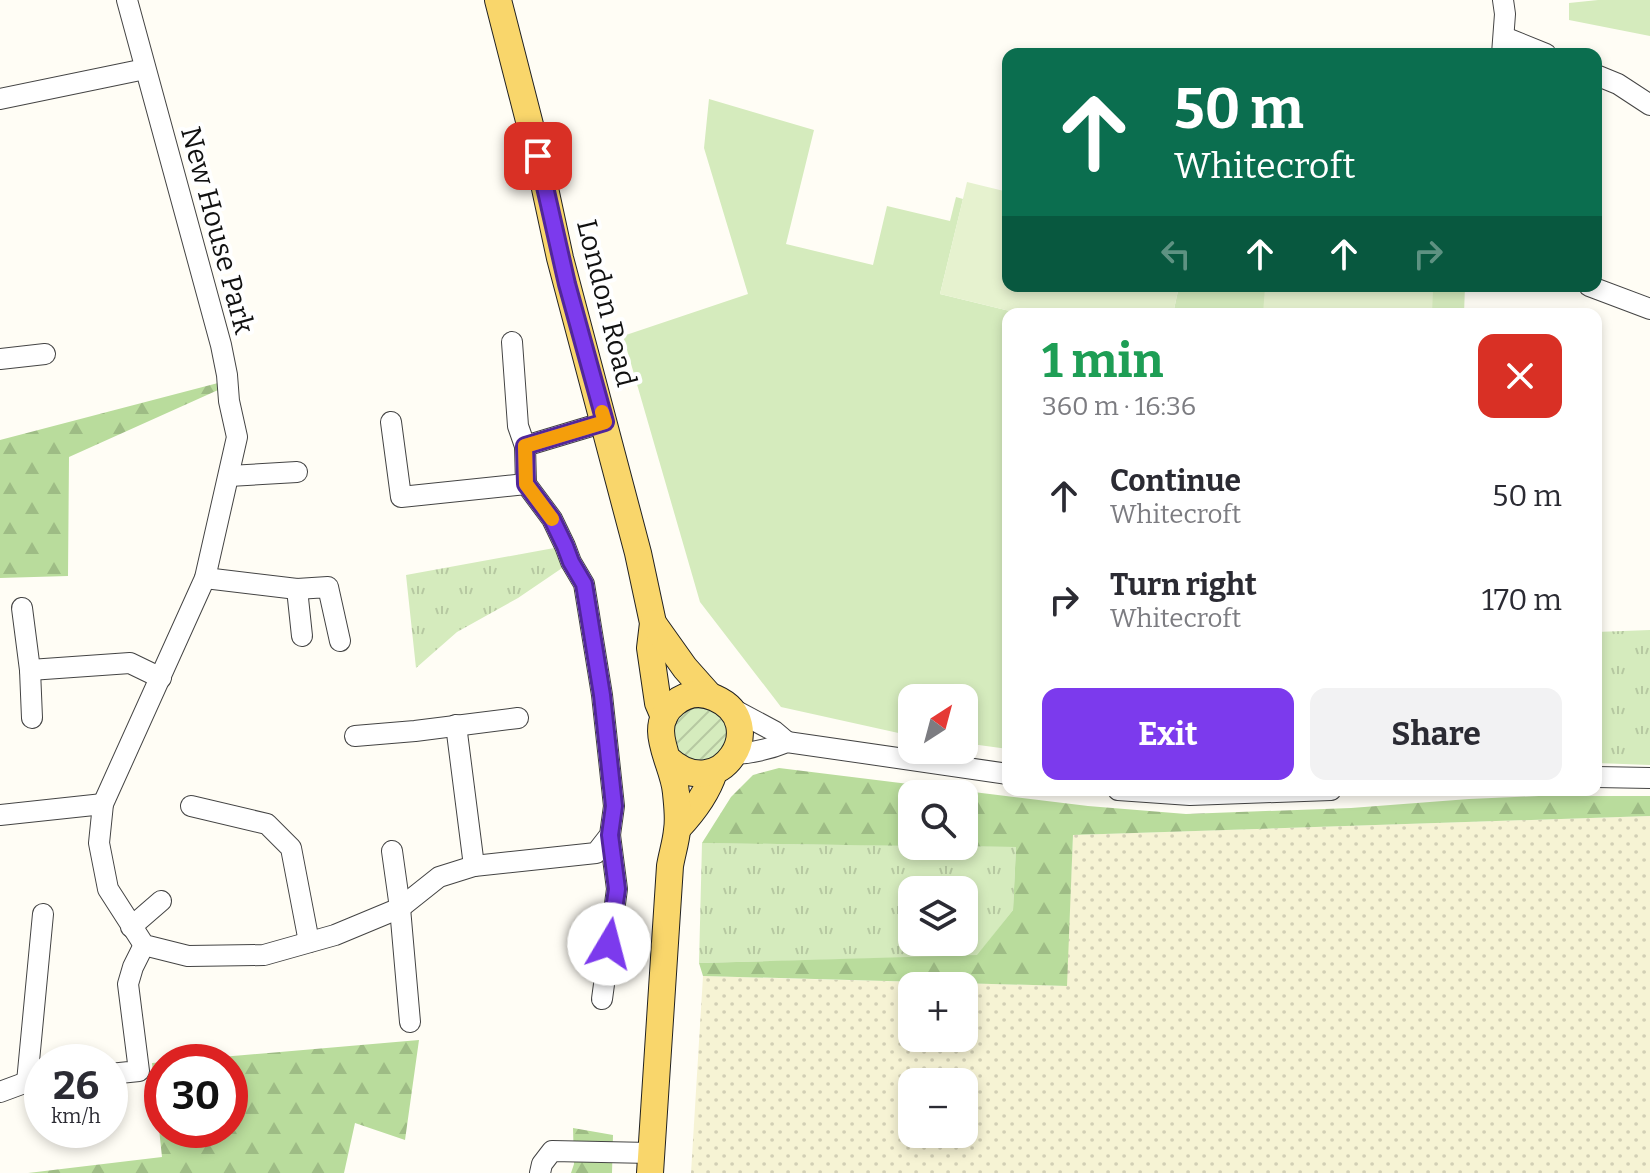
<!DOCTYPE html>
<meta charset="utf-8">
<style>
body{margin:0;font-family:Bitter,serif;background:#f2f2f3;color:#2b2b33;height:100vh;display:flex;flex-direction:column;font-size:30px;white-space:nowrap}
*{box-sizing:border-box;margin:0}
p{font-size:26px;color:#7c7c81}
.icon{flex:none;width:44px;height:44px;fill:none;stroke:currentColor;stroke-width:2;stroke-linecap:round;stroke-linejoin:round}
.map{position:relative;flex:1;overflow:hidden}
.sheet{position:absolute;left:1002px;top:308px;width:600px;height:488px;display:flex;flex-direction:column;background:#fff;border-radius:16px;box-shadow:0 4px 12px #0003}
.sheet>*{flex:none}
.guide{position:absolute;left:1002px;top:48px;width:600px;height:244px;border-radius:16px;box-shadow:0 4px 12px #0003;background:#0b6e4f;color:#fff;overflow:hidden}
.needle{width:52px;rotate:36deg}
.tools{position:absolute;left:898px;top:684px;display:grid;gap:16px}
.tools a{display:grid;place-items:center;width:80px;height:80px;border-radius:16px;background:#fff;box-shadow:0 4px 12px #0003;font-size:40px}
.speed{position:absolute;left:24px;top:1044px;display:flex;gap:16px;font-size:40px;font-weight:700;text-align:center}
.speed>*{display:grid;place-content:center;width:104px;height:104px;border-radius:50%;background:#fff;box-shadow:0 4px 12px #0003;line-height:1}
.speed small{font-size:20px;font-weight:400}
.speed .limit{border:12px solid #d22;background:#fff;color:#111}
.pin{position:absolute;display:grid;place-items:center;width:68px;height:68px;color:#fff;margin:-34px;border-radius:16px;box-shadow:0 4px 12px #0006}
.me{position:absolute;width:88px;margin:-44px;rotate:8deg;stroke-linejoin:round;filter:drop-shadow(0 0 6px #0008)}
.turn{display:flex;align-items:center;gap:28px;height:168px;padding:0 40px;font-size:36px}
.turn .icon{width:104px;height:104px;stroke-width:2.5}
.turn b{display:block;font-size:56px;line-height:68px}
.lanes{display:flex;align-items:center;height:76px;padding:0 40px;background:#0003;justify-content:center;gap:40px;direction:ltr}
.lanes .off{opacity:.35}
.round{display:grid;place-items:center;flex:none;width:84px;height:84px;border-radius:16px;background:#f2f2f3}
.headline{display:flex;align-items:center;justify-content:space-between;height:136px;padding:0 40px}
h1{font-size:48px;font-weight:700;line-height:60px;color:#1e9e55}
.action{display:flex;gap:16px;margin-top:auto;padding:16px 40px}
.action a{flex:1;height:92px;border-radius:16px;background:#7c3aed;color:#fff;font-size:32px;font-weight:700;line-height:92px;text-align:center}
.action a+a{background:#f2f2f3;color:#2b2b33}
ul{padding:0;list-style:none}
li{display:flex;align-items:center;gap:24px;height:104px;padding:0 40px}
li div{flex:1}
li b{display:block;font-size:30px}
li em{font-style:normal}
.map>svg:first-child{display:block}
</style>
<div class="map">
<svg width="1650" height="1173" viewBox="0 0 1650 1173">
<defs>
<pattern id="farmland-dots" width="8" height="8" patternUnits="userSpaceOnUse" patternTransform="scale(2)"><rect width="8" height="8" fill="#f6f3d4"/><path d="M2 2h.1M6 6h.1" fill="none" stroke="#d2cfb5" stroke-width="1.8" stroke-linecap="round"/></pattern>
<pattern id="grass-tufts" width="24" height="20" patternUnits="userSpaceOnUse" patternTransform="scale(2)"><rect width="24" height="20" fill="#d5ebbd"/><path d="M3 7l-1-3M5 7V3M7 7l1-3M15 17l-1-3M17 17v-4M19 17l1-3" fill="none" stroke="#b6c8a1"/></pattern>
<pattern id="forest-firs" width="22" height="20" patternUnits="userSpaceOnUse" patternTransform="scale(2)"><rect width="22" height="20" fill="#b9dc9c"/><path d="M5 1l3.5 6h-7zM16 11l3.5 6h-7z" fill="#9ebc85"/></pattern>
<pattern id="garden-furrows" width="10" height="10" patternUnits="userSpaceOnUse" patternTransform="scale(2)"><rect width="10" height="10" fill="#d5ebbd"/><path d="M-1 1l2-2M0 10L10 0M9 11l2-2" fill="none" stroke="#b6c8a1"/></pattern>
</defs>
<rect width="100%" height="100%" fill="#fffdf5"/>
<path fill="url(#farmland-dots)" fill-rule="evenodd" d="M1650 816V1173H691L703 976 1066 986 1073 835ZM912 986H964V1038H912ZM912 1082H964V1134H912Z"/>
<g fill="url(#grass-tufts)" fill-rule="evenodd">
<polygon points="565,546 571,562 518,598 457,632 416,668 406,575"/>
<polygon points="1650,630 1650,765 1596,763 1596,632"/>
<path d="M702 843 1016 847 1013 910 977 956 699 963ZM912 890H964V942H912Z"/>
</g>
<g fill="url(#forest-firs)" fill-rule="evenodd">
<polygon points="218,383 227,386 69,457 68,576 0,578 0,440"/>
<polygon points="779,768 1088,806 1186,814 1351,808 1469,799 1539,796 1650,796 1650,816 1073,835 1067,986 703,976 699,963 977,955 1013,910 1016,847 929,846 964,846 964,794 912,794 912,846 702,843 731,797 753,775"/>
<path d="M419 1040 405 1140 355 1123 344 1173H28L162 1157 152 1063ZM162 1062H230V1130H162Z"/>
<polygon points="573,1128 613,1135 612,1173 571,1173 574,1164"/>
</g>
<g fill="#d5ebbd">
<polygon points="1598,0 1650,0 1650,36 1569,20 1569,3"/>
<polygon points="709,99 814,130 786,244 873,265 887,206 950,221 956,197 963,199 940,294 1022,314 1008,314 1008,749 964,743 964,698 912,698 912,736 781,707 700,602 623,336 748,294 704,148"/>
<polygon points="1179,286 1465,286 1464,314 1173,314"/>
</g>
<path fill="url(#garden-furrows)" d="M701 706C725 715 730 723 727 748L703 764 678 754C673 728 668 711 701 706Z"/>
<g fill="#e6f2cf">
<polygon points="967,182 1008,192 1008,286 1179,286 1173,314 1022,314 940,294"/>
<polygon points="1265,286 1366,286 1433,291 1432,314 1263,314"/>
</g>
<g fill="none" stroke-linecap="round" stroke-linejoin="round">
<defs>
<g id="minor">
<polyline points="127,0 221,345 227,375 229,401 237,437 205,578 103,804 99,843 108,889 144,945 188,956 264,955 335,935 400,908 439,877 474,866 596,853 610,835 614,806 602,695 584,584 571,562 565,546 552,519 526,484 525,446 605,422"/>
<polyline points="1504,37 1546,54"/>
<polyline points="1502,54 1505,14 1503,0"/>
<polyline points="1596,75 1618,84 1650,105"/>
<polyline points="0,99 145,69"/>
<polyline points="1589,286 1650,309"/>
<polyline points="512,342 518,426 525,446"/>
<polyline points="0,359 45,354"/>
<polyline points="391,422 401,497 526,484"/>
<polyline points="229,476 297,472"/>
<polyline points="205,578 297,589 328,587 340,641"/>
<polyline points="297,589 302,636"/>
<polyline points="22,608 30,670 32,718"/>
<polyline points="30,670 130,663 161,678"/>
<polyline points="731,708 774,731 787,742"/>
<polyline points="456,725 474,866"/>
<polyline points="355,736 415,731 518,718"/>
<path d="M735 754C753 753 770 749 787 742L1008 774"/>
<polyline points="1596,777 1650,778"/>
<polyline points="1118,790 1190,795 1331,790"/>
<polyline points="191,806 267,824 291,848 309,942"/>
<polyline points="0,815 103,804"/>
<polyline points="392,851 400,908 410,1022"/>
<polyline points="131,927 161,901"/>
<polyline points="602,999 617,889 610,835"/>
<polyline points="110,1074 139,1071 128,984 133,967 144,945"/>
<polyline points="42,1081 27,1082 43,914"/>
<polyline points="0,1092 27,1082"/>
<polyline points="540,1173 542,1164 552,1151 651,1153"/>
</g>
<g id="major">
<polyline points="498,0 538,156 560,258 638,553 653,623 650,648 658,703 664,717"/>
<polyline points="653,623 685,668 709,695"/>
<path d="M678 828C694 811 707 794 714 772"/>
<path d="M650 1173 670 866C672 854 676 842 677 830 679 818 677 804 676 793 674 763 644 727 675 703 687 693 702 692 715 698 772 723 720 807 668 759"/>
</g>
</defs>
<use href="#minor" stroke="#444" stroke-width="22"/>
<use href="#major" stroke="#222" stroke-width="28"/>
<use href="#minor" stroke="#fff" stroke-width="20"/>
<use href="#major" stroke="#f9d66b" stroke-width="26"/>
</g>
<g fill="none" stroke-linecap="round" stroke-linejoin="round">
<defs>
<polyline id="route" points="538,156 567,284 605,422 525,446 526,484 552,519 565,546 571,562 584,584 602,695 614,806 610,835 617,889 609,944"/>
</defs>
<use href="#route" stroke="#51269a" stroke-width="20"/>
<use href="#route" stroke="#7c3aed" stroke-width="14"/>
<polyline stroke="#f59e0b" stroke-width="14" points="552,519 526,484 525,446 605,422 602,412"/>
</g>
<g text-anchor="middle" stroke-width="8" stroke-linejoin="round" paint-order="stroke">
<g font-size="28" fill="#111" stroke="#fff">
<text transform="translate(218 230) rotate(75)" y="10">New House Park</text>
<text transform="translate(607 303) rotate(76)" y="10">London Road</text>
</g>
</g>
</svg>
<div class="tools">
<a><svg class="needle" viewBox="-14 -14 28 28"><path d="M0-13l5 13h-10z" fill="#e53935"/><path d="M0 13l5-13h-10z" fill="#7c7c81"/></svg></a>
<a><svg class="icon" aria-label="search" viewBox="0 0 24 24"><circle cx="10" cy="10" r="6"/><path d="M15 15l6 6"/></svg></a>
<a><svg class="icon" aria-label="layers" viewBox="0 0 24 24"><path d="M12 4l9 5-9 5-9-5zM3 14l9 5 9-5"/></svg></a>
<a>+</a>
<a>−</a>
</div>
<div class="speed"><div>26<small>km/h</small></div><div class="limit">30</div></div>
<div class="pin" style="left:538px;top:156px;background:#d93025"><svg class="icon" aria-label="arrive" viewBox="0 0 24 24"><path d="M6 21V4h12l-3 4 3 4H6"/></svg></div>
<svg class="me" style="left:609px;top:944px" viewBox="-20 -20 40 40"><circle r="19" fill="#fff"/><path d="M0-13L10 11 0 6-10 11z" fill="#7c3aed"/></svg>
<div class="guide">
<div class="turn"><svg class="icon" aria-label="ahead" viewBox="0 0 24 24"><path d="M12 20V5M6 11l6-6 6 6"/></svg><div><b>50 m</b>Whitecroft</div></div>
<div class="lanes"><svg class="icon off" aria-label="left" viewBox="0 0 24 24"><path d="M17 20v-9H6M10 6l-5 5 5 5"/></svg><svg class="icon" aria-label="ahead" viewBox="0 0 24 24"><path d="M12 20V5M6 11l6-6 6 6"/></svg><svg class="icon" aria-label="ahead" viewBox="0 0 24 24"><path d="M12 20V5M6 11l6-6 6 6"/></svg><svg class="icon off" aria-label="right" viewBox="0 0 24 24"><path d="M7 20v-9h11M14 6l5 5-5 5"/></svg></div>
</div>
<section class="sheet">
<div class="headline"><div><h1>1 min</h1><p>360 m · 16:36</p></div><a class="round" style="background:#d93025;color:#fff"><svg class="icon" aria-label="close" viewBox="0 0 24 24"><path d="M6 6l12 12M18 6L6 18"/></svg></a></div>
<ul>
<li><svg class="icon" aria-label="ahead" viewBox="0 0 24 24"><path d="M12 20V5M6 11l6-6 6 6"/></svg><div><b>Continue</b><p>Whitecroft</p></div><em>50 m</em></li>
<li><svg class="icon" aria-label="right" viewBox="0 0 24 24"><path d="M7 20v-9h11M14 6l5 5-5 5"/></svg><div><b>Turn right</b><p>Whitecroft</p></div><em>170 m</em></li>
</ul>
<div class="action"><a>Exit</a><a>Share</a></div>
</section>
</div>
